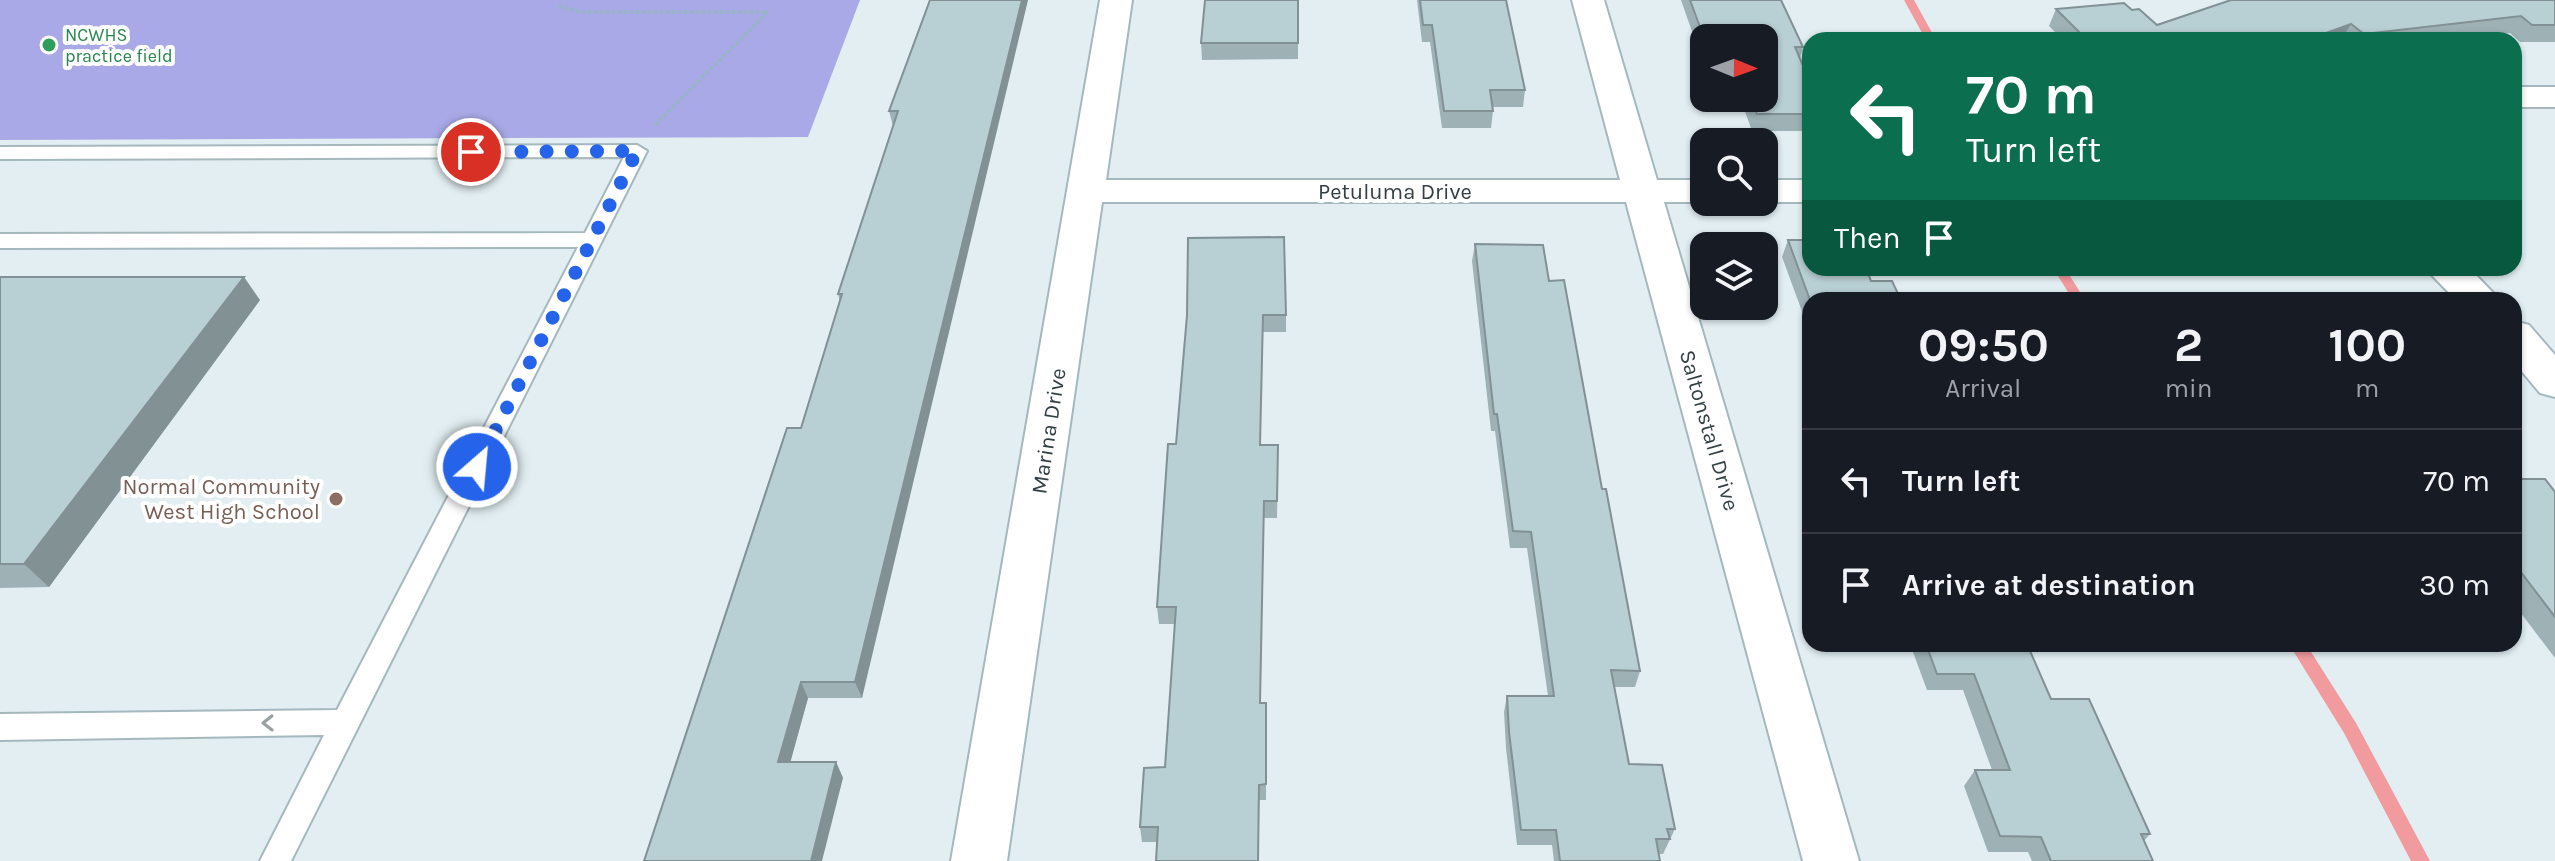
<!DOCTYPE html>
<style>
body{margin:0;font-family:Karla,sans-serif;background:#20242c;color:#f1f3f6;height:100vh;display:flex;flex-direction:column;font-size:30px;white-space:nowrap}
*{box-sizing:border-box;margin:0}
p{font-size:26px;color:#9ea1a6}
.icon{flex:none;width:44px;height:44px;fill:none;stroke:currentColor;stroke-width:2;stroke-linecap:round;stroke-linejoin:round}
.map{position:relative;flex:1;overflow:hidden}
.drawer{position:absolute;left:1802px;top:292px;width:720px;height:360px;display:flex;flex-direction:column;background:#171b24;border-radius:24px;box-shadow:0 2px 6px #0004}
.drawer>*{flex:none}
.banner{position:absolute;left:1802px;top:32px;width:720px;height:244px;border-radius:24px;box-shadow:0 2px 6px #0004;background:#0b6e4f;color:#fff;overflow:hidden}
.needle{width:52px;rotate:91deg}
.fabs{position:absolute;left:1690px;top:24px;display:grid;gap:16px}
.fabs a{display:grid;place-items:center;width:88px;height:88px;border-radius:16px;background:#171b24;box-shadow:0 2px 6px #0004;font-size:40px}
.pin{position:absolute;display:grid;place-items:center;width:68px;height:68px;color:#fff;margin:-34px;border:4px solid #fff;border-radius:50%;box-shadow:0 2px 8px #0007}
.me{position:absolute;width:88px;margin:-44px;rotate:27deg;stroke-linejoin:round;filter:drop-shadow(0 0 6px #0008)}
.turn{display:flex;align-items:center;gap:28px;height:168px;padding:0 32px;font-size:36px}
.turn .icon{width:104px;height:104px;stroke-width:2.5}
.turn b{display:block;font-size:56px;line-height:68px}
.then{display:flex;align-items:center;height:76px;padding:0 32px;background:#0003;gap:16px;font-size:30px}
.eta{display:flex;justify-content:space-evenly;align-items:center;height:136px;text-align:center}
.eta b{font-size:48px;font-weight:700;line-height:56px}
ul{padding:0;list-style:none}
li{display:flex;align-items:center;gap:24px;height:104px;padding:0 32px;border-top:2px solid #363941}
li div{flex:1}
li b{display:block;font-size:30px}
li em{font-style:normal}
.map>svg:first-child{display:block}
</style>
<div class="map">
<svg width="2555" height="861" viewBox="0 0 2555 861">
<rect width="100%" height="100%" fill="#e2eef2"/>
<polygon fill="#a9a9e8" points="0,0 860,0 808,137 0,140"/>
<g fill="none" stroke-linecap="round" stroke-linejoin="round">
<g fill="#f19b9f" fill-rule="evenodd">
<polygon points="1904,0 1914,0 1936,40 1926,40"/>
<polygon points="2053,268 2065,268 2085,300 2073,300"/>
<polygon points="2289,644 2306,644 2356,723 2430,861 2411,861 2344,733"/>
</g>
<defs>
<polygon id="service" points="637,145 647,151 291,861 260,861 324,735 0,740 0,714 337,710 578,247 0,248 0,234 585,233 624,157 0,159 0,147"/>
<g id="minor">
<polygon points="1100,0 1132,0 1106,180 1620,180 1572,0 1604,0 1657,180 1704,180 1706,202 1664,202 1859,861 1803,861 1626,202 1102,202 1007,861 951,861"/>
<rect x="2514" y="87" width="41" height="20"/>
<polygon points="1764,180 1810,180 1810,202 1762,202"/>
<polygon points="2425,268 2469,268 2500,300 2456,300"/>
<polygon points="2514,321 2529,325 2555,355 2555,397 2540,393 2514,362"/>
</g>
</defs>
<use href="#service" stroke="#a5b8bd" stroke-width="4"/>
<use href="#minor" stroke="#a5b8bd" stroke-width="4"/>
<polyline stroke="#95b7bf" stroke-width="4" stroke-dasharray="3 3" stroke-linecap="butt" points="559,6 581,12 768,12 654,126"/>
<use href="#service" fill="#fff" fill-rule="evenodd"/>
<use href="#minor" fill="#fff" fill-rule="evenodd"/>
</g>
<g fill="#9eb2b5">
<polygon points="930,0 862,698 808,698 790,762 836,762 843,778 644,861 801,428 840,302 838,294 893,126 889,111"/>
<polygon points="1298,0 1298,59 1202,60 1201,43"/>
<polygon points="1417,0 1506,0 1525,90 1523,107 1493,107 1493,111 1491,128 1442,128 1430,42 1422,42"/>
<polygon points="1681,0 1781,0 1803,47 1800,58 1810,82 1810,131 1752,131 1743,106 1718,106 1715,98 1764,98 1704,38 1704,66"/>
<polygon points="2555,0 2555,42 2520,42 2510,33 2444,40 2063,40 2049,26 2056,9 2132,10 2157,25"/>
<polygon points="1788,240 1871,281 1810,300 1810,333 1782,257"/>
<polygon points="1475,244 1549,281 1602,489 1640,671 1635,687 1614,687 1629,764 1675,829 1663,854 1658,854 1660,861 1554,861 1552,845 1517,845 1506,748 1504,712 1507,696 1548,696 1527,548 1510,548 1495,431 1491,431 1472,261"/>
<polygon points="0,277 260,300 49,587 0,588"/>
<polygon points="1187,315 1286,315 1286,332 1263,332 1260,445 1278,462 1277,518 1264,518 1260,703 1266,703 1266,800 1259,800 1157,842 1142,842 1140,827 1165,767 1175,624 1159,624 1157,607 1176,444"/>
<polygon points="2514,470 2521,479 2555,492 2555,658 2514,604"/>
<polygon points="1910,644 2027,644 2051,699 2150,834 2144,841 2153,861 2032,861 2028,852 1988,852 1964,786 1975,770 1992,770 1963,690 1927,690"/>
</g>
<g fill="#819194">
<polygon points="1022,0 1028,0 862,698 855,682"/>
<polygon points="2351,24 2341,40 2307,40"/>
<polygon points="244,277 260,300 49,587 24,564"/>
<polygon points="801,682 808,698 786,778 778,762"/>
<polygon points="836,762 843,778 822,861 811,861"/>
</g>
<g fill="#b8cfd3" stroke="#819194" stroke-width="2">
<polygon points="930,0 1022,0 855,682 801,682 778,762 836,762 811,861 644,861 787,428 801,428 842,294 838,294 898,111 889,111"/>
<polygon points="1205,0 1298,0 1298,43 1201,43"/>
<polygon points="1420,0 1506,0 1525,90 1490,90 1493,111 1444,111 1432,25 1423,25"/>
<polygon points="1690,0 1781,0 1803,47 1795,47 1810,82 1810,114 1757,114 1751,98 1764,98 1764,38 1704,38"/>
<polygon points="2231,0 2555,0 2555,25 2532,25 2521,16 2364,34 2351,24 2307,40 2300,40 2294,36 2284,40 2087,40 2056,9 2124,3 2132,10 2139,9 2157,25"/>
<polygon points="1284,237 1286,315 1263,315 1260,445 1278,445 1277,501 1264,501 1260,703 1266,703 1266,784 1259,785 1258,861 1156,861 1158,827 1140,827 1144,768 1165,767 1176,607 1157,607 1168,444 1176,444 1187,315 1188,238"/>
<polygon points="1788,240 1810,240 1810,268 1866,268 1871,281 1892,281 1901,300 1810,300"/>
<polygon points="1475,244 1543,245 1549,281 1564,280 1602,489 1606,489 1640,671 1611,670 1629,764 1662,765 1675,829 1667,829 1670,839 1656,839 1660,861 1560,861 1556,830 1521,830 1509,732 1507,696 1554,696 1531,532 1513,531 1497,414 1494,414"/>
<polygon points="0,277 244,277 24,564 0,564"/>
<polygon points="2514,470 2521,479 2545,479 2555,492 2555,617 2514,563"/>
<polygon points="1926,644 2027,644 2051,699 2089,699 2150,834 2141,834 2153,861 2051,861 2041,837 2000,836 1975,770 2010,770 1974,674 1937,674"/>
</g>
<defs><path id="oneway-chevron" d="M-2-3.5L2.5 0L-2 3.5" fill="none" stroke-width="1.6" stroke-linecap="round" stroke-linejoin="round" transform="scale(2)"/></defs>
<use stroke="#99a0a1" href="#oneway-chevron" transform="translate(268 723) rotate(179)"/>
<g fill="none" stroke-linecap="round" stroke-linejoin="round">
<polyline stroke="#2563eb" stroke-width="14" stroke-dasharray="0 25.2" points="471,152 637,151 477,467"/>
</g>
<circle fill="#2e9e5b" stroke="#fff" stroke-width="3" cx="49" cy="45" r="8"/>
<circle fill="#8d6e63" stroke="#fff" stroke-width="3" cx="336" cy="499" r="8"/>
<g text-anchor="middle" stroke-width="8" stroke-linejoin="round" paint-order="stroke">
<g font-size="18" fill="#27864d" stroke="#fff" text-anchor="start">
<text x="65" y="41">NCWHS<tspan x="65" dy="21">practice field</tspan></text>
</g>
<g font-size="22" fill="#334043" stroke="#fff">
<text x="1395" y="199">Petuluma Drive</text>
<text transform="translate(1710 430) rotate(74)" y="8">Saltonstall Drive</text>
<text transform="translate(1048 431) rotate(-81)" y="8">Marina Drive</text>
</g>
<g font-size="22" fill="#785e54" stroke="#fff" text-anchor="end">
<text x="320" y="494">Normal Community<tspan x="320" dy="25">West High School</tspan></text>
</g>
</g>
</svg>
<div class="fabs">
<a><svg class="needle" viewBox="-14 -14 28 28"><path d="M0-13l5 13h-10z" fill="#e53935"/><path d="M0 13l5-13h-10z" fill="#9ea1a6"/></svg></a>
<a><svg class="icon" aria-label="search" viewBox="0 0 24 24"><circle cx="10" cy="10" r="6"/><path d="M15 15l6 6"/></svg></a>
<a><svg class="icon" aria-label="layers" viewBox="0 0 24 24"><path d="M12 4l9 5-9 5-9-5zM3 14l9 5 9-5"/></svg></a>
</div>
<div class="pin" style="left:471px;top:152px;background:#d93025"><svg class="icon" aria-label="arrive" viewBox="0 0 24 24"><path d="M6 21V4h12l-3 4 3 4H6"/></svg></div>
<svg class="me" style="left:477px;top:467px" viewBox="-20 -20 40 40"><circle r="17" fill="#2563eb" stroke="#fff" stroke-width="3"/><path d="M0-11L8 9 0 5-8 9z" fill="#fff"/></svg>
<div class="banner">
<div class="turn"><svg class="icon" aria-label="left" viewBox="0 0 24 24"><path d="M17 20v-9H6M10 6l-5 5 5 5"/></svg><div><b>70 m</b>Turn left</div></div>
<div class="then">Then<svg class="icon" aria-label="arrive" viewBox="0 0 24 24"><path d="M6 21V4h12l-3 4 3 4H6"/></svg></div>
</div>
<section class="drawer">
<div class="eta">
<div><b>09:50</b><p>Arrival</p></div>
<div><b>2</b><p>min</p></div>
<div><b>100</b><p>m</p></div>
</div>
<ul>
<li><svg class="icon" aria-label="left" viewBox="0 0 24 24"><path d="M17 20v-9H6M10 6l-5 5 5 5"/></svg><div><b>Turn left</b></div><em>70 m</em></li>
<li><svg class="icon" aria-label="arrive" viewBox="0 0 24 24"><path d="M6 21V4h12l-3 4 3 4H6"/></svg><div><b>Arrive at destination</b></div><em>30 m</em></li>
</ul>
</section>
</div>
